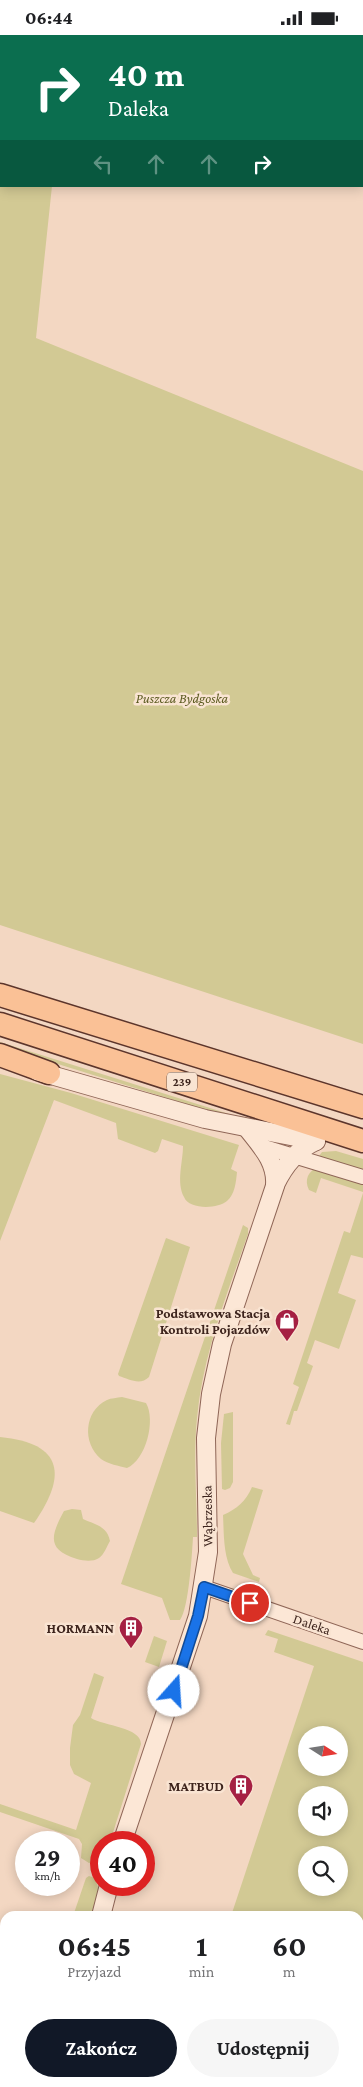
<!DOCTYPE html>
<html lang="pl">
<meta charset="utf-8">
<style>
body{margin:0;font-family:"Crimson Pro",serif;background:#f6f6f6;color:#202124;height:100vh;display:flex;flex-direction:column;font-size:19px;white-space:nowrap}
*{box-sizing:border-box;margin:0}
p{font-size:16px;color:#757577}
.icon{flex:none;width:28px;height:28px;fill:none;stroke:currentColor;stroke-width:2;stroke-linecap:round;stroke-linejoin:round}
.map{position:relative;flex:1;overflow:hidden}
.details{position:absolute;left:0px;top:1876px;width:364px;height:176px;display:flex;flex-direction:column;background:#fff;border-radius:15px 15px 0 0;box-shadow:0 2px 12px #0003}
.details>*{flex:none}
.hud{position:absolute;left:0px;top:0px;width:364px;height:152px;box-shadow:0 2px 12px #0003;background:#0b6e4f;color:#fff;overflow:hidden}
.needle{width:32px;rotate:102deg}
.controls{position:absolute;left:298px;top:1691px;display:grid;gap:10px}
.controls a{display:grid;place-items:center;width:50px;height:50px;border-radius:50%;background:#fff;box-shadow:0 2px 12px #0003;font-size:25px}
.speed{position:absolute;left:15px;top:1796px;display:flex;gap:10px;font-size:25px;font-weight:700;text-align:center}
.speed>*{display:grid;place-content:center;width:65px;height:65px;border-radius:50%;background:#fff;box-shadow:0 2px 12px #0003;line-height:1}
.speed small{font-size:12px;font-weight:400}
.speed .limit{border:8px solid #d22;background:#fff;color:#111}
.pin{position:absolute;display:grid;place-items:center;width:42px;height:42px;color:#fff;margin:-21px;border:2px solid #fff;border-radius:50%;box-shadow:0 1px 5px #0007}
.me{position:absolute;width:55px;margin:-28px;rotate:19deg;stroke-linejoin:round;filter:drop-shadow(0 0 4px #0008)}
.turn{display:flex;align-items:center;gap:18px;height:105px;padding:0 25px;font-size:22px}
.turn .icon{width:65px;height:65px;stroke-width:2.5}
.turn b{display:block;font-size:35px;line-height:42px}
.lanes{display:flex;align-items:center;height:48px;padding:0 25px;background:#0003;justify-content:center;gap:25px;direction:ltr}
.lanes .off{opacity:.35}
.eta{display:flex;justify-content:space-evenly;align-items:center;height:85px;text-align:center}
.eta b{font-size:30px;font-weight:700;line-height:35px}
.cta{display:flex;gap:10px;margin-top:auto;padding:10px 25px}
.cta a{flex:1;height:58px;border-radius:30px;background:#111827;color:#fff;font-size:20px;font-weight:700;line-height:58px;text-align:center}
.cta a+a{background:#f6f6f6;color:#202124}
.status{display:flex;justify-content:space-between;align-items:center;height:35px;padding:0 25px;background:#fff;direction:ltr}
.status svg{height:14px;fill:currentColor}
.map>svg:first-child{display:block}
</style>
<div class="status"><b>06:44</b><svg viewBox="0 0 49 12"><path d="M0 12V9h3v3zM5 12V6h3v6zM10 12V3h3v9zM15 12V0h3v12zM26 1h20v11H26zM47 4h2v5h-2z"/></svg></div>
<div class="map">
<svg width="363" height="2052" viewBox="0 0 363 2052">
<rect width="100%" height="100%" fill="#f3d7c2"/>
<g fill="#d2c994" fill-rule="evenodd">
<polygon points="0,0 67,0 1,1 1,151 52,151 36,303 363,436 363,1009 0,890"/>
<polygon points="0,1007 229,1079 239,1084 196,1072 0,1011"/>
<path d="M0 1039 71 1058 239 1110 231 1134 237 1137C236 1147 235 1159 227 1166 218 1174 189 1175 184 1162 176 1147 183 1127 183 1111L162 1104 158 1116 155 1118 118 1104 116 1088 54 1065 0 1206Z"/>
<polygon points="336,1116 363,1124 363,1137 319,1121 322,1117"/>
<path d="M318 1132 363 1147V1157L321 1143 316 1158 309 1155C304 1145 308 1136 318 1132Z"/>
<polygon points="363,1158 363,1223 351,1220 338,1258 356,1265 339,1314 315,1305 307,1328 313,1331 297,1376 294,1376 290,1390 286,1389 299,1352 293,1349 344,1196 350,1198"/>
<path d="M243 1190 248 1193V1199C227 1259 203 1319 197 1383 193 1422 197 1462 197 1502H193C192 1518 189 1573 180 1585H170L162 1563 121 1549Z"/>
<path d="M166 1203 190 1212 149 1342C140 1351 129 1344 119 1341L118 1339Z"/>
<path d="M122 1362 146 1368C156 1385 146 1425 127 1433 119 1431 108 1429 101 1424 82 1408 84 1376 107 1365 111 1363 117 1363 122 1362Z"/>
<polygon points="233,1377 233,1447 230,1453 225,1455 222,1454 221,1408 224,1379"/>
<path d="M0 1402C64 1408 67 1441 34 1488L0 1476Z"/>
<path d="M252 1452 263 1455 243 1519 253 1540 260 1543 259 1547 233 1538C223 1522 224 1499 223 1480 237 1474 246 1466 252 1452Z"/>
<path d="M72 1474 81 1475 83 1484C96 1490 107 1491 110 1506 107 1511 104 1520 99 1523 93 1527 84 1526 77 1524 46 1515 51 1500 64 1476Z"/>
<path d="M268 1595 363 1627V2046L359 2044V1881H231L314 1631 274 1617 278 1604 265 1600ZM306 1700H339V1732H306ZM306 1760H339V1792H306ZM306 1820H339V1852H306Z"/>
<polygon points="154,1601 167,1606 159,1632 145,1627"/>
<path d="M94 1638 104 1642 91 1683C104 1691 141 1692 141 1709L110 1807 101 1808V1825L89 1828 81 1823 82 1809 79 1804 0 1777V1769L76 1795 91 1748 74 1739 70 1730V1713L73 1690 80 1680Z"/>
<polygon points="89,1841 95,1843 99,1855 93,1881 73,1881 86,1843"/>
</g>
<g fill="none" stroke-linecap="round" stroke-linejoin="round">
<defs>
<g id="minor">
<polyline points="261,1111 363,1142"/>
<polyline points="204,1552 363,1607"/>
<polyline points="332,2048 350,2052"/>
</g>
<g id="tertiary">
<polyline points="37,1036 205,1084 316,1106"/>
<path d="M275 1150C284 1131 296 1115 316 1106"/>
<path d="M122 1808 198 1581 208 1517 206 1403 211 1359 222 1309 275 1151C277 1127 261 1111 247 1093"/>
<polyline points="101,1881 109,1850"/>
<polyline points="68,2052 69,2048"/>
</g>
<g id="primary">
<polyline points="0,960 363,1072"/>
<polyline points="0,989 363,1106"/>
<polyline points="0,1020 49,1038"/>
</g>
</defs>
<use href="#minor" stroke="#8f6657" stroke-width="16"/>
<use href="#tertiary" stroke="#8f6657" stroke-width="20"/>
<use href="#primary" stroke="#5c352b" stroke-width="25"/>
<use href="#minor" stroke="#fce7d6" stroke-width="14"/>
<use href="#tertiary" stroke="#fce7d6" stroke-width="18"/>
<use href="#primary" stroke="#fac196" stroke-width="22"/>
</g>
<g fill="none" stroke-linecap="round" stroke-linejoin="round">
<defs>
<polyline id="route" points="174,1656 198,1581 204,1552 250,1568"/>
</defs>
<use href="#route" stroke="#114b97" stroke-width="12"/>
<use href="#route" stroke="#1a73e8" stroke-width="9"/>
</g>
<defs>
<symbol id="shop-pin" viewBox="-11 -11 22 30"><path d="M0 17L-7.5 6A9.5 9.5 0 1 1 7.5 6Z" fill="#a52043" stroke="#f9e4d2"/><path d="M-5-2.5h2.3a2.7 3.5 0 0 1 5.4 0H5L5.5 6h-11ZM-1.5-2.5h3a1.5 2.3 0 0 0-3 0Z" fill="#fff"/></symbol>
<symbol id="building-pin" viewBox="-11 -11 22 30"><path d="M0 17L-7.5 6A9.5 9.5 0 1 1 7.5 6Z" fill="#a52043" stroke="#f9e4d2"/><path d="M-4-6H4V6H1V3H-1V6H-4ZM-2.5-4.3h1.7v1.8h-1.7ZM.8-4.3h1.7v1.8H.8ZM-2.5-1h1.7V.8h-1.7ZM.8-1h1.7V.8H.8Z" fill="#fff"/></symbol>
</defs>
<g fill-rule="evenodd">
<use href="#shop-pin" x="273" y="1272" width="28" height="38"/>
<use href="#building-pin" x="117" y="1579" width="28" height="38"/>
<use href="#building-pin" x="227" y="1737" width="28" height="38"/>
</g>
<g text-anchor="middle" stroke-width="5" stroke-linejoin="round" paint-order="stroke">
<rect fill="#f9e4d2" stroke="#755e53" stroke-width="1" x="167" y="1037.5" width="30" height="19" rx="4"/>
<g font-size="12" font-weight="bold" fill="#3d241d">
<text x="182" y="1051">239</text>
</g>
<g font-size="14" font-style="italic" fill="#5c5b21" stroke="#f9e4d2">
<text x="182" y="668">Puszcza Bydgoska</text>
</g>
<g font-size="14" font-weight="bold" fill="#3d241d" stroke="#f9e4d2" text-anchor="end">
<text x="270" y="1283">Podstawowa Stacja<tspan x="270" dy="16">Kontroli Pojazdów</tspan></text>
<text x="114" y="1598">HORMANN</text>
<text x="224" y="1756">MATBUD</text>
</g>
<g font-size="14" fill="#3d241d" stroke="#f9e4d2">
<text transform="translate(207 1481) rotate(-91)" y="5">Wąbrzeska</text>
<text transform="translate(312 1589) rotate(19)" y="5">Daleka</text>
</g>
</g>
</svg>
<div class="controls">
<a><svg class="needle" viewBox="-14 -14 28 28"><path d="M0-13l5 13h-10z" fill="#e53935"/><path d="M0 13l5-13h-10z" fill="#757577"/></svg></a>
<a><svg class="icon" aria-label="sound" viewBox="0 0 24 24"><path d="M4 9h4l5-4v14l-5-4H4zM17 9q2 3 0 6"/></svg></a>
<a><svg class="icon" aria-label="search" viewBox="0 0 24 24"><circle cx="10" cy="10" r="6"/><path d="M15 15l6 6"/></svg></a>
</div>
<div class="speed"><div>29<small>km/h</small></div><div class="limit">40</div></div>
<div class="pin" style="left:250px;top:1568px;background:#d93025"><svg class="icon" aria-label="arrive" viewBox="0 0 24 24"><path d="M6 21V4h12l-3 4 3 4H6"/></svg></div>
<svg class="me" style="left:174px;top:1656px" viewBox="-20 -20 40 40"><circle r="19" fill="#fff"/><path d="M0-13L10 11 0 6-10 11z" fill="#1a73e8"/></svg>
<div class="hud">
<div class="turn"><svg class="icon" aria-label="right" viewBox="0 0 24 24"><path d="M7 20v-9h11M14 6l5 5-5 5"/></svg><div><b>40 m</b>Daleka</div></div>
<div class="lanes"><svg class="icon off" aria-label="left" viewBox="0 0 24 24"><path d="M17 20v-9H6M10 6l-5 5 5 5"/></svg><svg class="icon off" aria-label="ahead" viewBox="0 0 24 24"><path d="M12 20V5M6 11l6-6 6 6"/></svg><svg class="icon off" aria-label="ahead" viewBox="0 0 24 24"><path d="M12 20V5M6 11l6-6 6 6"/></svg><svg class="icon" aria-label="right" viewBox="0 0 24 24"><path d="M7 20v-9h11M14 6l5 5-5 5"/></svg></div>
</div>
<section class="details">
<div class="eta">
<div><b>06:45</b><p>Przyjazd</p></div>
<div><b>1</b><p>min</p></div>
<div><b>60</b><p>m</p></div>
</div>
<div class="cta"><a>Zakończ</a><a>Udostępnij</a></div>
</section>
</div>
